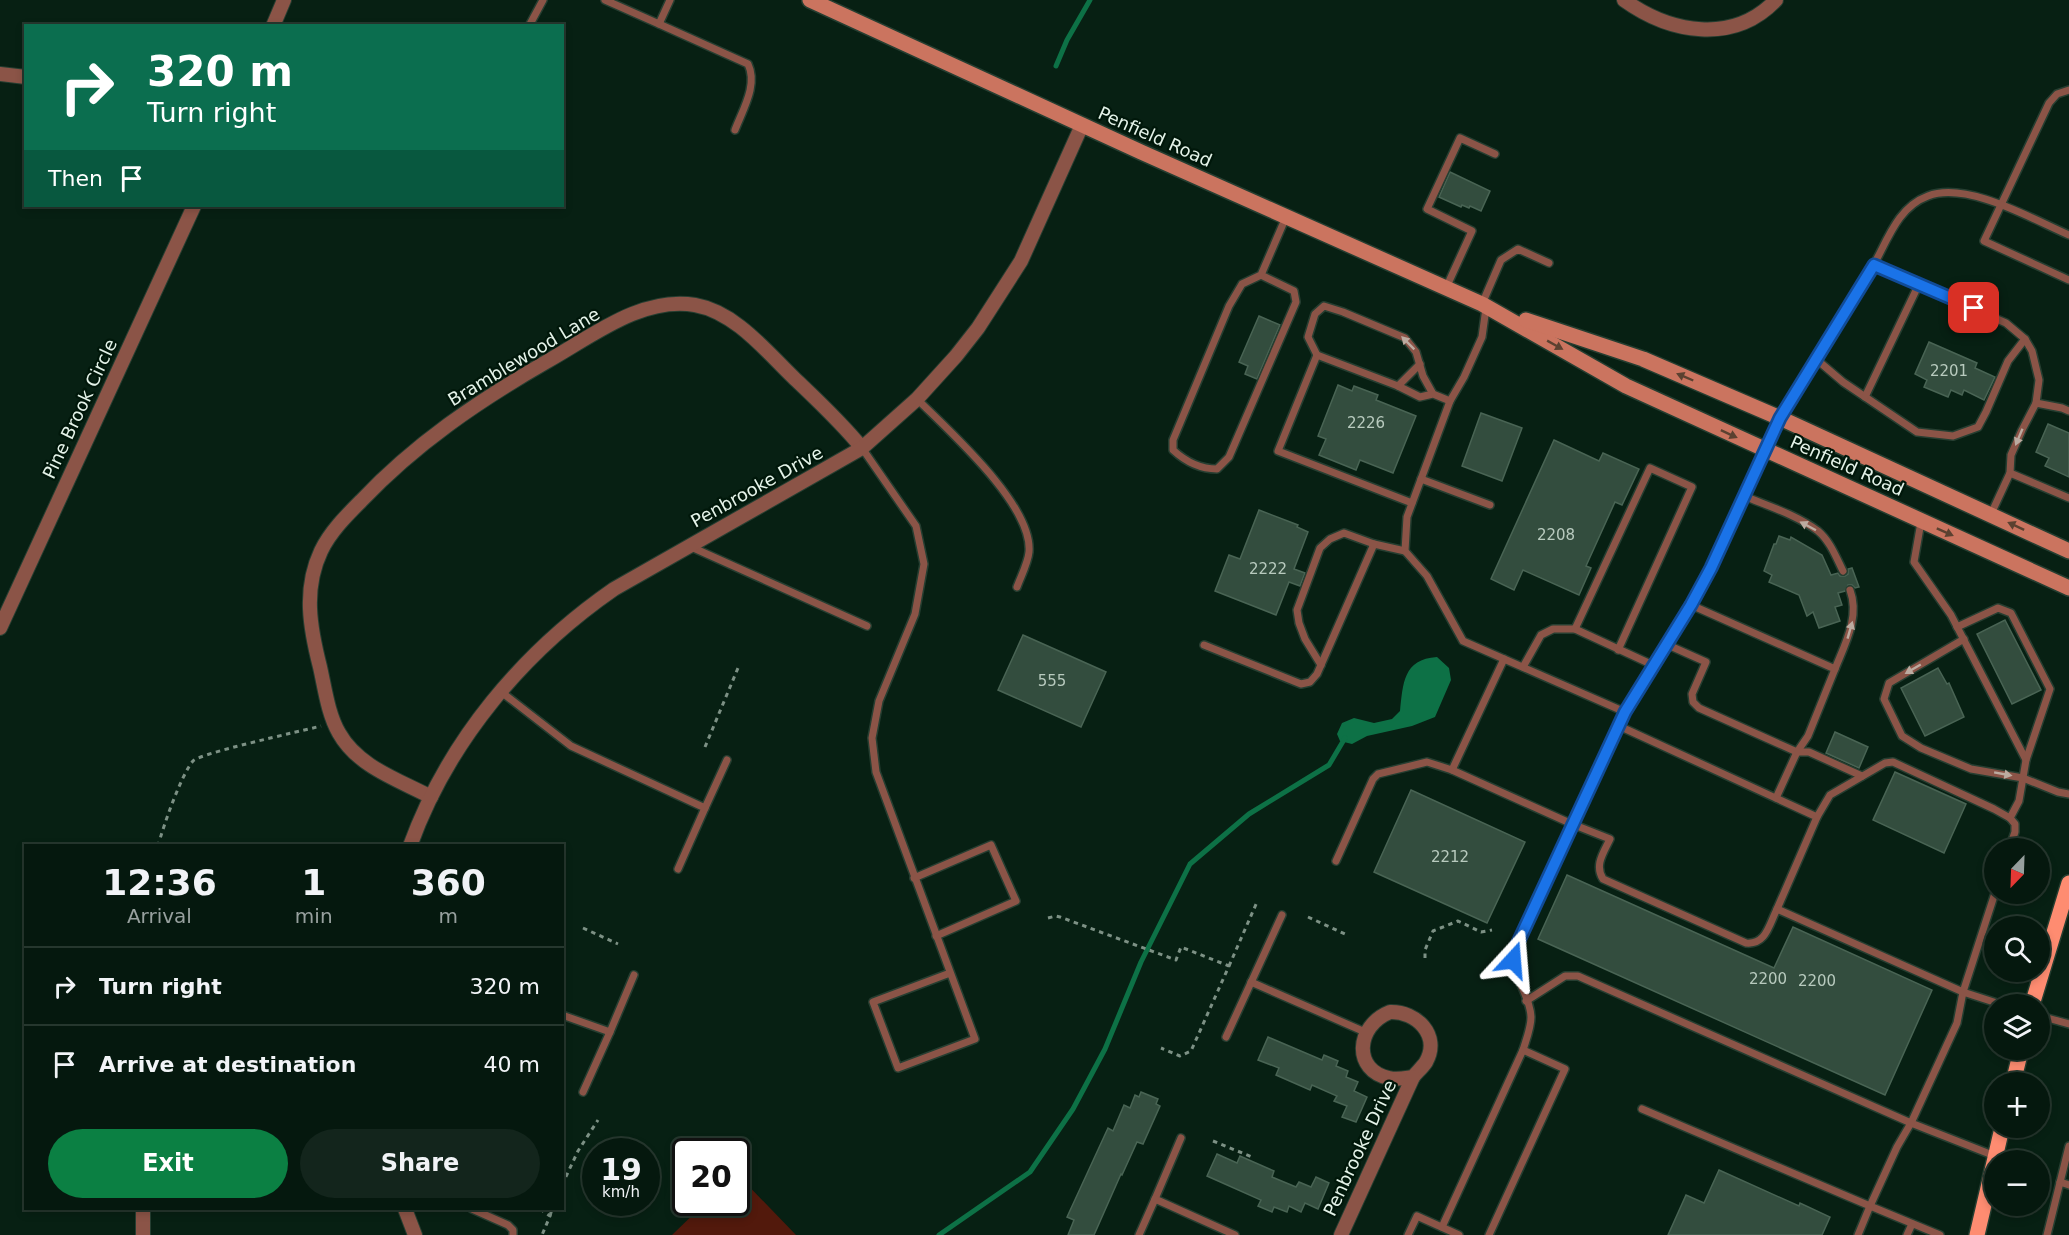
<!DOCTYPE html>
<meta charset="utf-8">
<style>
body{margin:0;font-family:"DejaVu Sans",sans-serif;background:#13251c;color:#f1f3f6;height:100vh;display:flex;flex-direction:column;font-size:22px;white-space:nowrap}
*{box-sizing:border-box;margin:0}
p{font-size:20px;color:#97a09e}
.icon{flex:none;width:33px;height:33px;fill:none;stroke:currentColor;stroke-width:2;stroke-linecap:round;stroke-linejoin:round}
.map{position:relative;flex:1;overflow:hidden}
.side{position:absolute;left:24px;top:844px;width:540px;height:366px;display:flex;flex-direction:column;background:#05180e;border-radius:0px;box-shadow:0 3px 9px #0003,0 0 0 2px #26372e}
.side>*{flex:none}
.guide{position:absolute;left:24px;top:24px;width:540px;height:183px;border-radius:0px;box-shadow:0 3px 9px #0003,0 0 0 2px #26372e;background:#0b6e4f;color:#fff;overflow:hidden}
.needle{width:39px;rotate:203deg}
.tools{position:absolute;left:1984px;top:838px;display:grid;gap:12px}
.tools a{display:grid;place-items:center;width:66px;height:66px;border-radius:50%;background:#05180e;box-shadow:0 3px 9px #0003,0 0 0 2px #26372e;font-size:30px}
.speed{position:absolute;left:582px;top:1138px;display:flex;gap:12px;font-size:30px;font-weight:700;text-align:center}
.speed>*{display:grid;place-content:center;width:78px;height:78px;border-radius:50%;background:#05180e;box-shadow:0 3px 9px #0003,0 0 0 2px #26372e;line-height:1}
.speed small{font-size:15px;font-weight:400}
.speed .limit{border:3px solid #111;border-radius:9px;background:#fff;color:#111}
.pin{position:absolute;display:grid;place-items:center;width:51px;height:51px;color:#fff;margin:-26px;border-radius:12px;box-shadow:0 3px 9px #0006}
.me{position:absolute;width:66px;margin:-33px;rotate:19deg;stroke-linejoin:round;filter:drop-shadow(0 0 4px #0008)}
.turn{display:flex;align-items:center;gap:21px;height:126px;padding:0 24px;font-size:27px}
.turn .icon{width:78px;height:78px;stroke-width:2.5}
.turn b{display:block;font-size:42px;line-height:51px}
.then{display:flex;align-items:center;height:57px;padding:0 24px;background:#0003;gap:12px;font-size:22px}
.eta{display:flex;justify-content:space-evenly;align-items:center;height:102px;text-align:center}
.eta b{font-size:36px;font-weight:700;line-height:42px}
.primary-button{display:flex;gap:12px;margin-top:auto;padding:12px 24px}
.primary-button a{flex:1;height:69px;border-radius:36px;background:#0b8043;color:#fff;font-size:24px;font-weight:700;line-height:69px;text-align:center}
.primary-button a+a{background:#13251c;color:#f1f3f6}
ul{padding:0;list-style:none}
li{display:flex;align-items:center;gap:18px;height:78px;padding:0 24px;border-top:2px solid #26372e}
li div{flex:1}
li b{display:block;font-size:22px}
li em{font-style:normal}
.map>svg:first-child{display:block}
</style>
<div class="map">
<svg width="2069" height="1235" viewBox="0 0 2069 1235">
<rect width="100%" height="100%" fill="#072013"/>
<polygon fill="#52190c" points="737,1174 796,1235 672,1235 705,1203 736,1203"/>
<path fill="#0d7146" d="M1437 657 1449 668 1451 680 1435 717 1412 726 1367 736 1352 744 1340 741 1337 734 1342 723 1354 718 1374 723 1392 719 1400 711C1403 684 1403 659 1437 657Z"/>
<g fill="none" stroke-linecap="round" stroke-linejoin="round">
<g stroke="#0d7146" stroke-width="5">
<polyline points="1056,66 1067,40 1090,0"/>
<polyline points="939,1235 1030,1172 1073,1109 1105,1049 1141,962 1190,864 1249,814 1329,765 1345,738"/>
</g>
</g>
<g fill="#334d3e" stroke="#496454" stroke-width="1.5">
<polygon points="1450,172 1490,191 1481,211 1470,206 1469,208 1462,205 1461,207 1439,197"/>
<polygon points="1259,316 1280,325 1257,379 1245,374 1248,366 1239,362"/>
<polygon points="1929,342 1977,363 1975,368 1995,377 1984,400 1964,390 1962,395 1951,390 1948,397 1924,387 1927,380 1915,374"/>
<polygon points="1338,385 1352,391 1354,386 1378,395 1376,400 1416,416 1393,473 1360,460 1356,470 1319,455 1326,439 1318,436"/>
<polygon points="1481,413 1522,428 1502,481 1462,466"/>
<polygon points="2048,424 2069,433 2069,477 2045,466 2049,458 2036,452"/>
<polygon points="1554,440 1599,461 1603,453 1639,469 1622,505 1615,502 1586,566 1591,568 1579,595 1523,570 1514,590 1491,579"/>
<polygon points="1259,510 1298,525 1297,527 1308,532 1294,569 1305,573 1300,586 1289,582 1276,615 1215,591 1229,555 1240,559"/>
<polygon points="1779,536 1790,540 1791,537 1822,555 1831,575 1838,573 1840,576 1845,576 1848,574 1848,569 1852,568 1859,587 1855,588 1852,585 1848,585 1845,591 1838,593 1842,605 1835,607 1840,621 1819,628 1813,612 1807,616 1799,595 1769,582 1772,575 1764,571 1774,544 1776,544"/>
<polygon points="2005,620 2041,690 2012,704 1977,634"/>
<polygon points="1023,635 1106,672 1081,727 998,690"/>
<polygon points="1938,668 1947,684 1949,683 1964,717 1925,736 1901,688"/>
<polygon points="1835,732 1868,747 1859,768 1826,753"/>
<polygon points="1895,772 1966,804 1944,853 1873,820"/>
<polygon points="1411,790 1525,842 1487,923 1374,872"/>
<polygon points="1567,875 1774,968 1793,927 1932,990 1885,1095 1538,939"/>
<polygon points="1268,1037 1322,1060 1324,1055 1338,1061 1336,1066 1348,1071 1346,1077 1358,1082 1354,1091 1367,1097 1356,1122 1342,1117 1347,1106 1334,1101 1337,1096 1312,1085 1310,1090 1276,1075 1279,1068 1258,1060"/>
<polygon points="1141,1092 1158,1099 1156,1104 1160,1106 1143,1144 1137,1142 1122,1175 1121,1174 1094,1235 1068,1235 1074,1220 1067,1217 1108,1128 1113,1131 1124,1105 1130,1108 1135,1095 1139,1097"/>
<polygon points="1217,1154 1237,1163 1240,1156 1274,1171 1272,1177 1296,1187 1299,1182 1311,1187 1316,1177 1329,1183 1318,1209 1305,1203 1301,1212 1289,1206 1287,1212 1274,1207 1272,1212 1258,1206 1261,1200 1207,1176"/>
<polygon points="1719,1170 1799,1206 1800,1203 1830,1217 1822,1235 1668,1235 1686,1195 1704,1203"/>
</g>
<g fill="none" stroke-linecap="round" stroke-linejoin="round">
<defs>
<g id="service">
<polyline points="605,0 659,24 670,0"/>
<path d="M659 24 748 64C758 85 743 109 735 130"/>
<polyline points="529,26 543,0"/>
<polyline points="2069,90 2057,94 2049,103 1984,241 2069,280"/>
<polyline points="1874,265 2006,323 2025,339 2032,351 2039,380 2036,403 2022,430 2011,455 2010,473 1991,514"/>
<path d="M1261 275 1294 291 1296 302 1229 457 1217 469C1200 469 1186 462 1173 450V440L1229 306 1242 284 1261 275 1286 217"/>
<polyline points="1446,288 1472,231 1427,209 1460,138 1495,154"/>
<polyline points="1482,304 1501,260 1518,249 1549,263"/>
<polyline points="1486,308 1482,337 1464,377 1450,401 1407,517 1405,551 1427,576 1463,641 1625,712"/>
<polyline points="1317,355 1278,451 1412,503"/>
<polyline points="1816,359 1843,382 1917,432 1953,436 1978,427 1986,412 2008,361 2025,339"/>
<polyline points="1398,386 1420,364"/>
<polyline points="1433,394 1423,376 1416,352 1405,338 1343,312 1324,306 1315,314 1308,337 1317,355 1398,386 1420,397 1433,394 1450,401"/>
<polyline points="1865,397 1919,284"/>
<path d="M917 399C949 431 1033 505 1029 552 1028 563 1021 576 1017 587"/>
<polyline points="2036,403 2062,408 2069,411"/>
<polyline points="862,448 916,526 924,564 915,614 879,701 872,738 876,772 975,1039 898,1068 873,1002 950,973"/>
<polyline points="2010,473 2069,498"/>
<polyline points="1421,479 1490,505"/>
<path d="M1744 496C1768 506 1797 515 1818 531 1830 541 1836 557 1843 571"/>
<polyline points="1921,522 1914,562 1951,615 2026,760 2019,801 2010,818 2015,824 2015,832 2009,849"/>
<polyline points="689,546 867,626"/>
<polyline points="1691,605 1835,669 1808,736 1797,752 1776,798"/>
<polyline points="1957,627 1998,608 2011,613 2050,689 2026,760"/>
<polyline points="1575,629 1650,468 1692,487 1618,650"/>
<polyline points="1964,639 1889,683 1884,699 1902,736 1921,748 1971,769 2023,778 2058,792 2069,794"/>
<polyline points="1204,645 1301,684 1310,682 1317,674 1374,544 1405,551"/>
<polyline points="1668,645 1706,662 1692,694 1693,702 1699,708 1797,752 1809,752 1862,776"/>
<polyline points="1321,665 1305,639 1299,623 1297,610 1320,548 1330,539 1344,533 1374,544"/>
<polyline points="1523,667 1541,635 1553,629 1575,629 1655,666"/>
<path d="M1835 669C1845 644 1860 617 1850 590"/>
<polyline points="500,691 571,746 705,808 678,869"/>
<polyline points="1619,726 1817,817 1777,909"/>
<polyline points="1452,770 1504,659"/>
<polyline points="705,808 727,760"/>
<polyline points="1817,817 1830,795 1885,763 1893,762 1994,809 2010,818"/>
<path d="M1336 861 1373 779 1378 774 1427 762 1452 770 1572 824 1515 949C1509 975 1530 992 1531 1017 1531 1028 1526 1040 1523 1050"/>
<polyline points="914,878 991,845 1016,901 936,936"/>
<polyline points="1995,893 1963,992 1957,1023 1911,1123 1995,1156"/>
<polyline points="1251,982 1365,1032"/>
<polyline points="1526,1001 1565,976 1578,976 1911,1123 1897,1147 1870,1206 1940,1235"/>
<path d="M2003 1005 1963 992 1777 909C1769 925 1766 945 1746 943L1603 879C1594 865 1604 852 1610 839L1572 824C1590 787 1605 749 1625 713 1645 676 1671 642 1692 605 1716 560 1737 513 1758 466 1766 450 1772 432 1781 417 1809 368 1840 321 1869 273 1886 246 1895 208 1928 196 1967 181 2032 219 2069 235"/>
<polyline points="562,1015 610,1032 583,1092"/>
<polyline points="2040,1016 2069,1024"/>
<polyline points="610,1032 634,975"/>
<polyline points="1226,1037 1282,915"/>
<polyline points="1642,1109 1870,1206 1858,1235"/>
<polyline points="1181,1138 1155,1199 1235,1235"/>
<polyline points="2060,1182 2069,1185"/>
<polyline points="472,1209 508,1225 513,1230 513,1235"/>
<polyline points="1442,1227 1523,1050 1565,1069 1489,1235"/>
<polyline points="1139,1235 1155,1199"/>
<polyline points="1408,1235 1417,1216 1459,1235"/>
<polyline points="1907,1235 1912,1224"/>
<polyline points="2047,1235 2069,1146"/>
</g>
<g id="minor">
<path d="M1624 0C1670 33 1733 45 1776 0"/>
<polyline points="273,26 284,0"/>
<polyline points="0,74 26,77"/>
<polyline points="0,628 194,206"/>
<path d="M431 797C399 780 358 767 339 733 328 714 325 689 320 667 310 628 303 589 321 551 330 532 346 516 361 501 415 444 478 401 546 362 591 337 641 296 695 305 735 312 766 351 793 377 817 400 841 422 862 448"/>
<path d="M410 846C448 741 523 652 614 589L862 448 917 399 956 356 978 328 1021 261 1082 125"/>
<path d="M1390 1012C1416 1011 1441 1035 1426 1062 1422 1068 1417 1072 1413 1077 1405 1078 1397 1080 1389 1078 1353 1071 1355 1026 1390 1012Z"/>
<polyline points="405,1209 415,1235"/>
<polyline points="143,1235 143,1209"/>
<polyline points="1341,1235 1413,1077"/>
</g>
<g id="secondary">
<polyline points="810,0 1141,152 1482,304 1626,386 2069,588"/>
<polyline points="1526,320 1643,359 1780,418 2069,551"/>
</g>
<g id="primary">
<polyline points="2032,1005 2069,883"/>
<polyline points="2013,1083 2021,1050"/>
<polyline points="1977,1235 2002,1128"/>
</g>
</defs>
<use href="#service" stroke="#263e31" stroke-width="10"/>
<use href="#minor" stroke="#263e31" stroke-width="16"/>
<use href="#secondary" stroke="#263e31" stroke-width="18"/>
<use href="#primary" stroke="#263e31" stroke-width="18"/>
<g stroke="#7d9185" stroke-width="3" stroke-dasharray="4.5 4.5" stroke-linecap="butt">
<polyline points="705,747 738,668"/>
<path d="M158 846C163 827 181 775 193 761 200 753 302 731 321 726"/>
<polyline points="1308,917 1345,934"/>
<polyline points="1048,918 1056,916 1060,917 1176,960 1181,947 1229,966 1191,1051 1180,1056 1161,1048"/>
<polyline points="583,928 618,944"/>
<polyline points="1425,958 1425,950 1433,931 1458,921 1481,932 1492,930"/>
<polyline points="1229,966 1257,902"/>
<polyline points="1213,1141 1252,1157"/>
<polyline points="562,1185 578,1151 598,1120"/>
<polyline points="540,1209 550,1216 542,1235"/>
<polyline points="550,1216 552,1209"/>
</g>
<use href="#service" stroke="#8b5447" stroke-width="7"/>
<use href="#minor" stroke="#8b5447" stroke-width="14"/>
<use href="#secondary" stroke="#cb745f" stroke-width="15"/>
<use href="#primary" stroke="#fe8c71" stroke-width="15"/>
</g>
<defs><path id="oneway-solid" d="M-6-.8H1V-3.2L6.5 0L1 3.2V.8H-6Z" transform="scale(1.5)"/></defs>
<g fill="#bcaba0">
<use href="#oneway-solid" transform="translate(1408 343) rotate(-135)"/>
<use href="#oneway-solid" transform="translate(2019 437) rotate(113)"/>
<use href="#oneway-solid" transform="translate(1808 526) rotate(-152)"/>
<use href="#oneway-solid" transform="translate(1850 630) rotate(-74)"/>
<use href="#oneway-solid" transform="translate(1913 669) rotate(150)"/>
<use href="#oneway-solid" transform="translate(2003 774) rotate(10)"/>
</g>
<g fill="#5b4130">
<use href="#oneway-solid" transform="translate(1555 345) rotate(29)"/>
<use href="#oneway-solid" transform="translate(1685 377) rotate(-157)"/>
<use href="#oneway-solid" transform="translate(1729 434) rotate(25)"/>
<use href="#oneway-solid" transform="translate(2016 526) rotate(-155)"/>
<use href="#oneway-solid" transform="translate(1945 532) rotate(24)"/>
</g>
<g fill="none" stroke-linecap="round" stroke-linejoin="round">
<defs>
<polyline id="route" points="1513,960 1515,949 1625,712 1691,605 1711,568 1780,418 1874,265 1974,308"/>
</defs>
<use href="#route" stroke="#114b97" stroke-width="15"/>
<use href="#route" stroke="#1a73e8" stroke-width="10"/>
</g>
<g text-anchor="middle" stroke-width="4.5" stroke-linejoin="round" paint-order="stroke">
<g font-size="15" fill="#b8cabe">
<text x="1949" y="376">2201</text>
<text x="1366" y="428">2226</text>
<text x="1556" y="540">2208</text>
<text x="1268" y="574">2222</text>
<text x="1052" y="686">555</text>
<text x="1450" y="862">2212</text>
<text x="1768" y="984">2200</text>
<text x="1817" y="986">2200</text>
</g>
<g font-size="18" fill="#e4f3e9" stroke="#00170a">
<text transform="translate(1155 137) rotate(24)" y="6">Penfield Road</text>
<text transform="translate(524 357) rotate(-31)" y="6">Bramblewood Lane</text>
<text transform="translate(80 409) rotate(-65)" y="6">Pine Brook Circle</text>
<text transform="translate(1847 466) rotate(24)" y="6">Penfield Road</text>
<text transform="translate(757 487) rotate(-29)" y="6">Penbrooke Drive</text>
<text transform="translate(1360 1148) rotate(-65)" y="6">Penbrooke Drive</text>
</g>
</g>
</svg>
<div class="tools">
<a><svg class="needle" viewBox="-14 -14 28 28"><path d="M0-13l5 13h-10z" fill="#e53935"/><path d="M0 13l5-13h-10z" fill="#97a09e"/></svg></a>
<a><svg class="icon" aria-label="search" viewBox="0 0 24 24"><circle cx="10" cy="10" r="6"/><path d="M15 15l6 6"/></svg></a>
<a><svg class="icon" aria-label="layers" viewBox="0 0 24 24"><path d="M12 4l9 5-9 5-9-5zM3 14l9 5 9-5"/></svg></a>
<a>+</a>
<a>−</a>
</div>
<div class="speed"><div>19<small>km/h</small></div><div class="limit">20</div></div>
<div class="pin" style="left:1974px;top:308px;background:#d93025"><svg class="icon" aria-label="arrive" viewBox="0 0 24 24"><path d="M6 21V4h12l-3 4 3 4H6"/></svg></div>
<svg class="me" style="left:1513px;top:960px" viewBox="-20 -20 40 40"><path d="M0-17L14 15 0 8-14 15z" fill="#1a73e8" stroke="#fff" stroke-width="4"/></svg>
<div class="guide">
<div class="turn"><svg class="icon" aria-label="right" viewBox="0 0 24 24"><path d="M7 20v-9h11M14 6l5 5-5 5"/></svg><div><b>320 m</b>Turn right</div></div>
<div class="then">Then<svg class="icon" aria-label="arrive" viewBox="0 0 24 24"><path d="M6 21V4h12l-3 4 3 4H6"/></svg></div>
</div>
<section class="side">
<div class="eta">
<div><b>12:36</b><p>Arrival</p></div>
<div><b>1</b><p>min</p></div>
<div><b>360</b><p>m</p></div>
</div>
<ul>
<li><svg class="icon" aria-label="right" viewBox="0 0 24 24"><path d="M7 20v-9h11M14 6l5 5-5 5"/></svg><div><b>Turn right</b></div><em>320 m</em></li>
<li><svg class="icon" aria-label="arrive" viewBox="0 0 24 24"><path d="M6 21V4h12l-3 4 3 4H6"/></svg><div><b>Arrive at destination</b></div><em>40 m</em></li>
</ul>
<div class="primary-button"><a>Exit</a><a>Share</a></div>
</section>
</div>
